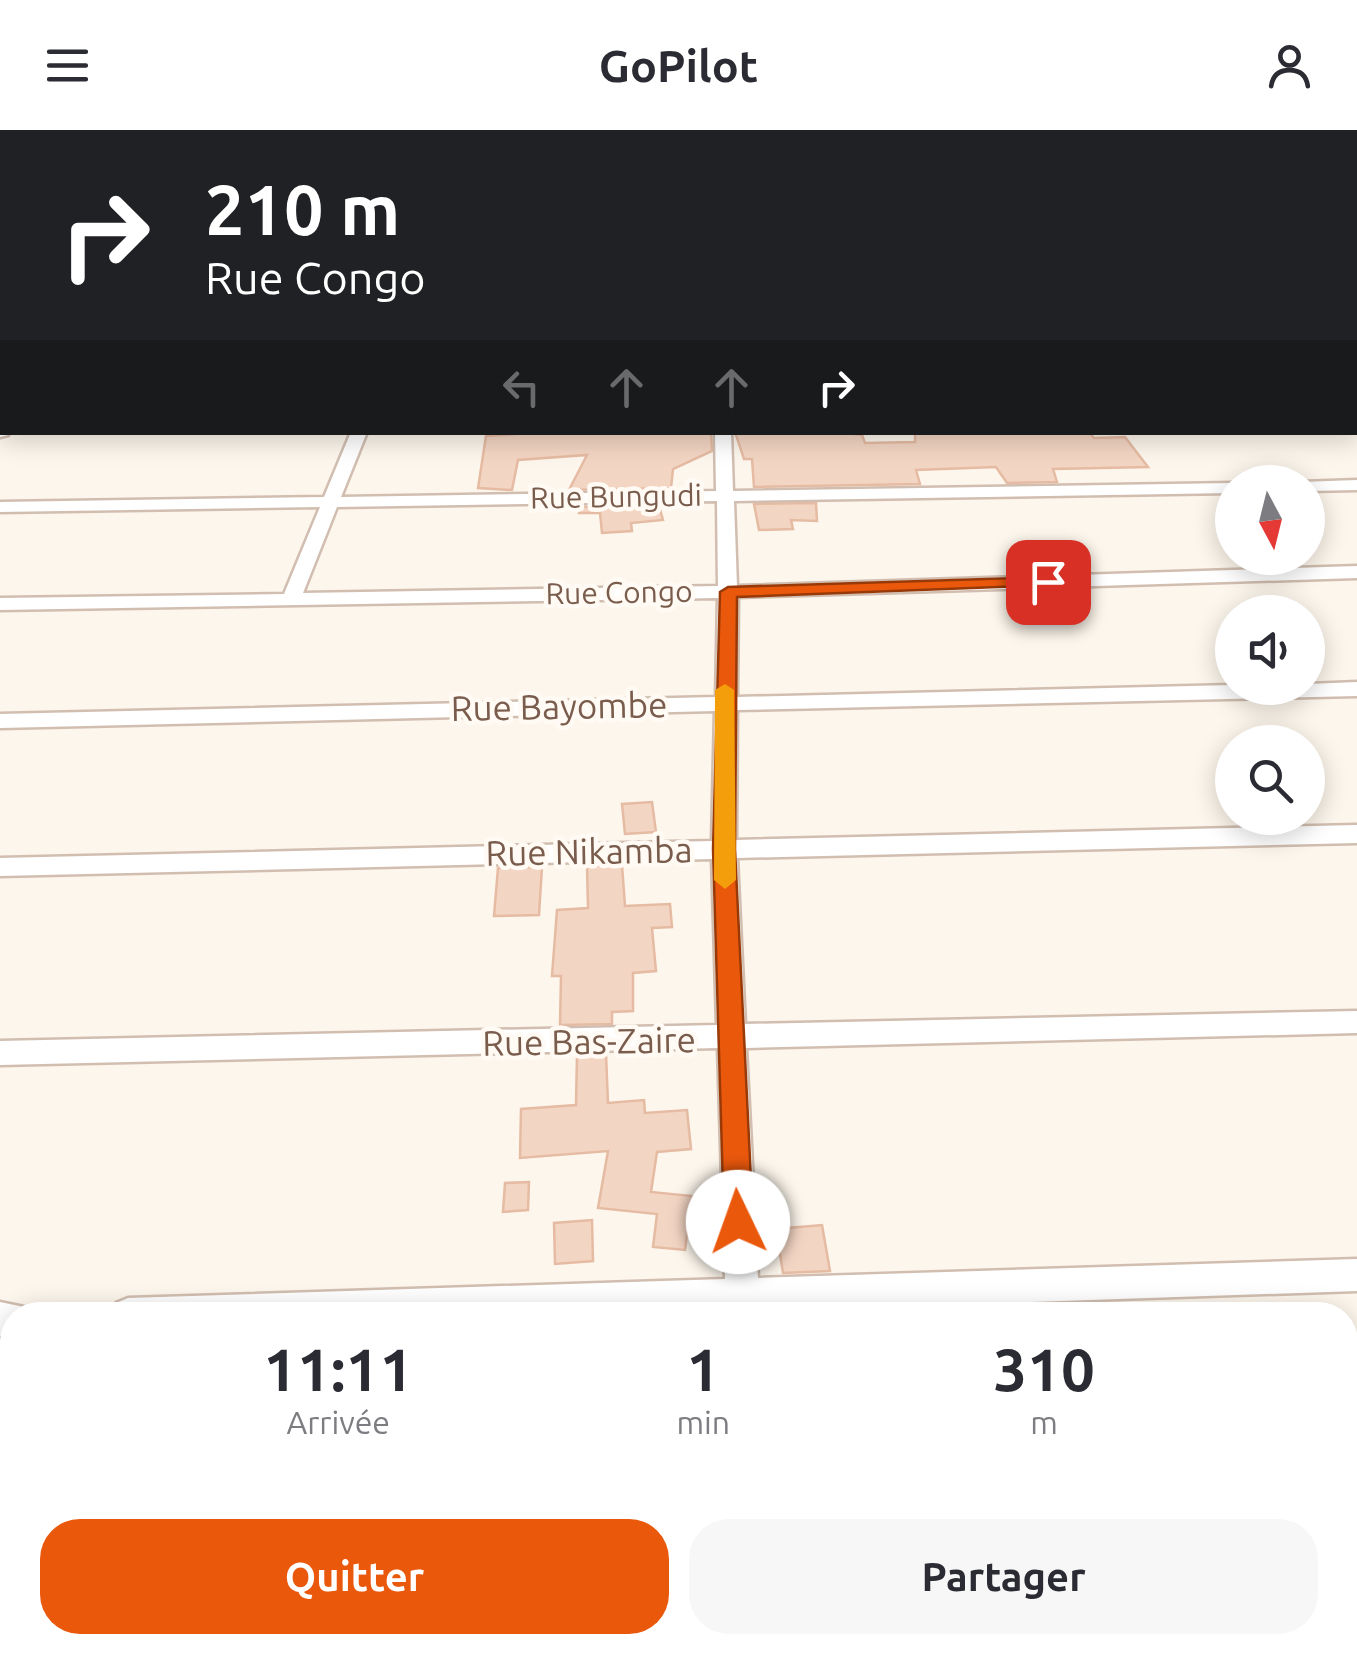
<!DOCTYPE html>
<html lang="fr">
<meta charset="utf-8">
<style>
body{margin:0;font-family:Ubuntu,sans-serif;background:#f7f7f7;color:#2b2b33;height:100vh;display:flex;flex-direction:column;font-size:38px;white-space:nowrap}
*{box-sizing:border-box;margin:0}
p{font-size:32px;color:#7c7c81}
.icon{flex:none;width:55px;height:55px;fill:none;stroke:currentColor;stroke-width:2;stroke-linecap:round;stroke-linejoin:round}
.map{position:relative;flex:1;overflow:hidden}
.side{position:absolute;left:0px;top:1172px;width:1358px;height:352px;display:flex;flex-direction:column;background:#fff;border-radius:40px 40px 0 0;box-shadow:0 5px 25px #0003}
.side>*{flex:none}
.top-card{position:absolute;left:0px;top:0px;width:1358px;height:305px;box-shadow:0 5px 25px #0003;background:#202124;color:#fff;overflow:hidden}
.needle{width:65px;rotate:173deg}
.buttons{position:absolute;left:1215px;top:335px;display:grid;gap:20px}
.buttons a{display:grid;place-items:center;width:110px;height:110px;border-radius:50%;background:#fff;box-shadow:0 5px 25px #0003;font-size:50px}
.pin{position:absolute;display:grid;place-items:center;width:85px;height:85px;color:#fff;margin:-42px;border-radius:20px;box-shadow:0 5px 15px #0006}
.me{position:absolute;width:110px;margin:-55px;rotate:357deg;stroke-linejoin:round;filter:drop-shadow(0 0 8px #0008)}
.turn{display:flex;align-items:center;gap:35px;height:210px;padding:0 40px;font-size:45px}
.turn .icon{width:130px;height:130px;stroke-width:2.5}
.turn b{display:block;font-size:70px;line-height:85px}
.lanes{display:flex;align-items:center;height:95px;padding:0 40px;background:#0003;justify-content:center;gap:50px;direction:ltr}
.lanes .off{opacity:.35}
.eta{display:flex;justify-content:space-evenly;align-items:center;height:170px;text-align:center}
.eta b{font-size:60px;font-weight:700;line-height:70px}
.cta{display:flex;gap:20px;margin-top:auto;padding:20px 40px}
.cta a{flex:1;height:115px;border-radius:40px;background:#ea580c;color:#fff;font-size:40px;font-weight:700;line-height:115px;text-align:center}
.cta a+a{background:#f7f7f7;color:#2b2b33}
header{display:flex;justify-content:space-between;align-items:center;height:130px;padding:0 40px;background:#fff;font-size:45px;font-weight:700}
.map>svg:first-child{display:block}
</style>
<header><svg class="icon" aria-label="menu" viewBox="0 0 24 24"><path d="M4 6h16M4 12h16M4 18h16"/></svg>GoPilot<svg class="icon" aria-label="person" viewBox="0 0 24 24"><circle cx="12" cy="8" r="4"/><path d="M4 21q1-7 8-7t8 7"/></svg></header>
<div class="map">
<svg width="1357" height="1523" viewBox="0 0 1357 1523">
<rect width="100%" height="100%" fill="#fdf6ec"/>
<g fill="#f3d5c3" stroke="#e6bba3" stroke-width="2.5">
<polygon points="546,302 711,302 712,321 673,339 671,358 569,360 587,325 518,330 512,360 478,358 486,306"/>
<polygon points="735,302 840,302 862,305 865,313 915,312 915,302 1089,302 1094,308 1125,307 1148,337 1053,339 1057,352 1007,353 996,337 916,340 920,354 754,357 752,329 744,329"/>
<polygon points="816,373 817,391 791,390 793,399 759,400 754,374"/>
<polygon points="659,376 663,390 631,393 632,401 602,403 600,383 579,383 580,377"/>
<polygon points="652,672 656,702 625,704 622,674"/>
<polygon points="622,735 625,776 670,774 672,797 652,798 656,841 633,843 633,881 612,882 612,894 560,895 561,846 552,846 557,780 588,778 587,736"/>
<polygon points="542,737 539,785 494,786 498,738"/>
<polygon points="606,924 608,973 644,970 645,983 687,980 691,1019 657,1022 651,1062 692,1066 685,1120 653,1117 657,1084 598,1078 608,1021 520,1028 521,979 576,975 577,925"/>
<polygon points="529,1052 528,1080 503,1082 505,1053"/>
<polygon points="592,1090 593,1131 555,1134 554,1093"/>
<polygon points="822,1095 830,1141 783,1143 776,1099"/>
</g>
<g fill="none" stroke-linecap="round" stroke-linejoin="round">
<defs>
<g id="minor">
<polygon points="65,0 163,0 164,1 64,2"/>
<polygon points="1119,0 1138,0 1139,2 1122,2"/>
<polygon points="1322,0 1342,0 1343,2 1325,2"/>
<polygon points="0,1 6,2 2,7 0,7"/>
<rect x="1355" y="3" width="2" height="7"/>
<rect x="1355" y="37" width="2" height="6"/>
<rect x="0" y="75" width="2" height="6"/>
<rect x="1355" y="78" width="2" height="6"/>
<rect x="1355" y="112" width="2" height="8"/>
<rect x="0" y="120" width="2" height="8"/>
<polygon points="2,153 2,162 0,163 0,154"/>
<rect x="1355" y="156" width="2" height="8"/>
<rect x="0" y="180" width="2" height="8"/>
<rect x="1355" y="212" width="2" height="8"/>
<rect x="0" y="236" width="2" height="8"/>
<rect x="1355" y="276" width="2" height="10"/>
<polygon points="0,297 2,302 10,302 8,305 0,307"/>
<path d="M351 302H367L341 367 716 361 715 302H731L733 361 1232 353V363L734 371 737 456 1357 436V448L738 467 737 567 1232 555 1308 558V554L1357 552V566L737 580 736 710 1357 695V713L737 728 745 894 1357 881V903L746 918 758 1148 1357 1129V1161L759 1181 760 1185H111L116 1173 128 1168 725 1149 718 918 0 935V911L717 895 712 729 0 746V728L712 711 715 581 0 598V584L716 567 718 468 0 480V468L284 464 320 377 0 382V372L324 367ZM717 371 718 456 303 463 337 377Z"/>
<polygon points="1357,350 1357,360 1308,361 1308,352 1302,352"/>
<polygon points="0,1172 24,1177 27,1185 12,1185 12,1206 0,1206"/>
<polygon points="1357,1493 1357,1523 1176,1523 1180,1512 1345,1512 1345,1494"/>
<rect x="731" y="1512" width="40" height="11"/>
</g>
</defs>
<use href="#minor" stroke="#d1beb0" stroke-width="5"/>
<use href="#minor" fill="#fff" fill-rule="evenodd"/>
</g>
<polygon fill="#ea580c" stroke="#983908" stroke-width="2.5" points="1048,447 1054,448 1054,455 737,467 735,719 753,1092 749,1101 738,1105 728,1101 724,1092 713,719 720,462 728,457"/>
<polygon fill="#f59e0b" points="725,554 734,560 736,750 725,759 714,750 715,560"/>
<g text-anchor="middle" stroke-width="9" stroke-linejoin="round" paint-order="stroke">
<g font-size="30" fill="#7a5c4d" stroke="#fffaf3">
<text transform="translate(616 367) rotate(-1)" y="10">Rue Bungudi</text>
<text transform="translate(619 463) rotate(-1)" y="10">Rue Congo</text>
</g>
<g font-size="35" fill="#7a5c4d" stroke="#fffaf3">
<text transform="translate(559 577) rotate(-1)" y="12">Rue Bayombe</text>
<text transform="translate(589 722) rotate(-1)" y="12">Rue Nikamba</text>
<text transform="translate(589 912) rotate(-1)" y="12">Rue Bas-Zaire</text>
</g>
</g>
</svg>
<div class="buttons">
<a><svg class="needle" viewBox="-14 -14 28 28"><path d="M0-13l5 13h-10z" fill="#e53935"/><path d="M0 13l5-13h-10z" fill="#7c7c81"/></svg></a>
<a><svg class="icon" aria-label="sound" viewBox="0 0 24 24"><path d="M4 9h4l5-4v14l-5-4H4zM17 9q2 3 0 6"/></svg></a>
<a><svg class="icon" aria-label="search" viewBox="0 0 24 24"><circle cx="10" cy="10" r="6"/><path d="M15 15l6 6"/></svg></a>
</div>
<div class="pin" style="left:1048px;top:452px;background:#d93025"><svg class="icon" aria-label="arrive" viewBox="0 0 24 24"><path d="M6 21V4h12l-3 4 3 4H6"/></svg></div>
<svg class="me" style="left:738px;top:1092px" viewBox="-20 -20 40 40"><circle r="19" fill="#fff"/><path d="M0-13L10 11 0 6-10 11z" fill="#ea580c"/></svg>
<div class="top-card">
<div class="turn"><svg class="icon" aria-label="right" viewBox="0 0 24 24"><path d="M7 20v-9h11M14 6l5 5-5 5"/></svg><div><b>210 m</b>Rue Congo</div></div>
<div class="lanes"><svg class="icon off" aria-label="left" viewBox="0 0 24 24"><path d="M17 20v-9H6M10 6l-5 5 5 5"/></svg><svg class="icon off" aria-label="ahead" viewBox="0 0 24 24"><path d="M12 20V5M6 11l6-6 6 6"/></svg><svg class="icon off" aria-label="ahead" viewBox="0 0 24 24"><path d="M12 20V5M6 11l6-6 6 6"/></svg><svg class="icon" aria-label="right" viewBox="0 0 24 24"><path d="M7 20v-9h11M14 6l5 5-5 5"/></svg></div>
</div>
<section class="side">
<div class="eta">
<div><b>11:11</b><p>Arrivée</p></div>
<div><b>1</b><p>min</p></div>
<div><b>310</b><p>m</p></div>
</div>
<div class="cta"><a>Quitter</a><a>Partager</a></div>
</section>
</div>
